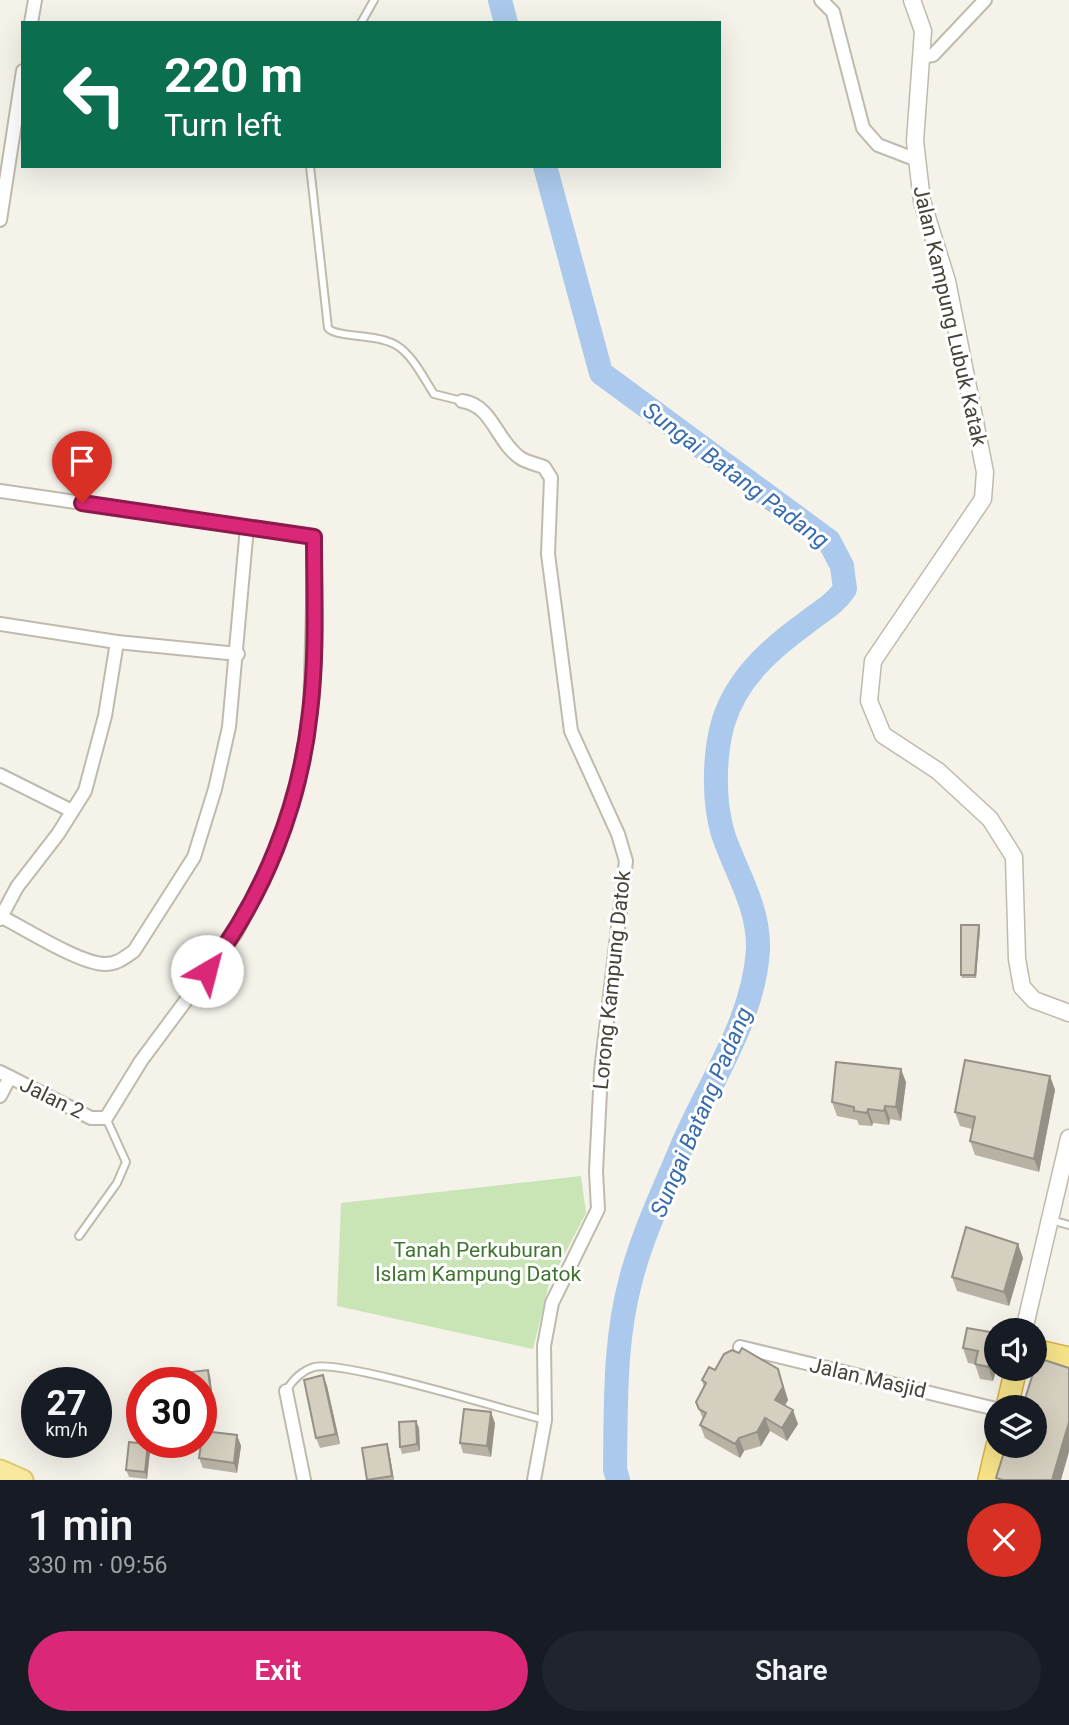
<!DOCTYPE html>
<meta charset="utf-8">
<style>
body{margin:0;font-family:Roboto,sans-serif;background:#20242c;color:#f1f3f6;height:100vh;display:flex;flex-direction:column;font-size:26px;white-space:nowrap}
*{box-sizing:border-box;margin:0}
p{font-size:23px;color:#9ea1a6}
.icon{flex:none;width:38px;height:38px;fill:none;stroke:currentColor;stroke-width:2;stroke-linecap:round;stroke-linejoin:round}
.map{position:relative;height:1480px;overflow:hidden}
.details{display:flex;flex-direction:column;background:#171b24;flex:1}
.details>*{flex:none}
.top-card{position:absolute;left:21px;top:21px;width:700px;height:147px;border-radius:0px;box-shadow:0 7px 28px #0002;background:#0b6e4f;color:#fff;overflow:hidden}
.tools{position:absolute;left:984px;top:1318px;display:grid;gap:14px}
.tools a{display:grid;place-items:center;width:63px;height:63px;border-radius:50%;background:#171b24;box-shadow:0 7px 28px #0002;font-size:35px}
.speed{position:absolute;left:21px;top:1367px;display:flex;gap:14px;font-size:35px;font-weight:700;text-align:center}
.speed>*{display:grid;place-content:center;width:91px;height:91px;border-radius:50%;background:#171b24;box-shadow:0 7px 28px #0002;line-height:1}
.speed small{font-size:18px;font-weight:400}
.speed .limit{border:10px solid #d22;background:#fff;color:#111}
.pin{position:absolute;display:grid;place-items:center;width:60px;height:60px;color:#fff;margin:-72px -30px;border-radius:50% 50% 50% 0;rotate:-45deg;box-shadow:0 0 7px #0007}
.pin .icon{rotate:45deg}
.me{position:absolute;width:77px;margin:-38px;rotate:37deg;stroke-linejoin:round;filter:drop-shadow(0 0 5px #0008)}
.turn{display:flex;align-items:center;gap:24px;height:147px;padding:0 28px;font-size:32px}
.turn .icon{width:91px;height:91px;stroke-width:2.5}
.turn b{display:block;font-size:49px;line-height:60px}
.round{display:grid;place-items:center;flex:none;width:74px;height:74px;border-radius:37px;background:#20242c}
.summary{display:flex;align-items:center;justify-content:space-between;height:119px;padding:0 28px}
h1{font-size:42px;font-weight:600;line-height:52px}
.cta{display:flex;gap:14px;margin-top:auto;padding:14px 28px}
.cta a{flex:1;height:80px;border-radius:42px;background:#db2777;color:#fff;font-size:28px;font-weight:600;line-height:80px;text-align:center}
.cta a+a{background:#20242c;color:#f1f3f6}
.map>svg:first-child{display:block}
</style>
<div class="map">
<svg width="1069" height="1480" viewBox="0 0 1069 1480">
<rect width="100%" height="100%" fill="#f4f2e9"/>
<polygon fill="#c9e5b5" points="581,1176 586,1213 549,1284 533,1349 337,1306 341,1203"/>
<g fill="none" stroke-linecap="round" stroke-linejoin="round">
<g stroke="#aac9ec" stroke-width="24">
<polyline points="500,0 506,23"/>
<path d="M545 166 601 373 829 541 842 566 845 589C834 605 821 611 806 623 770 649 736 679 723 723 714 755 713 801 723 834 736 873 759 906 758 949 754 1022 707 1085 680 1151 663 1192 642 1236 631 1279 614 1341 616 1405 615 1469L618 1480"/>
</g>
<defs>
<g id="service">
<polyline points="361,23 374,0"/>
<path d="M310 166 328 328C336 338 375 333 396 345 413 355 424 379 434 394L462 401"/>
<polyline points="1051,1220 1069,1225"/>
<polyline points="79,1236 117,1183 126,1162 106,1118"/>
<path d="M286 1391C292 1381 301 1371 314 1367 344 1360 505 1410 545 1420"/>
</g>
<g id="minor">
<polyline points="821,0 833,12 863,128 878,145 917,160"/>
<polyline points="31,23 35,0"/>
<polyline points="920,57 933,55 985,0"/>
<polyline points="0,220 23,71"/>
<path d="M462 401C492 405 496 440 519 457 525 462 536 464 544 467L551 478 548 554 571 731 618 834 626 861 601 1071 596 1171 598 1209 552 1303 544 1346 545 1420 534 1480"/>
<polyline points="0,491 315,537 310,712 296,793 268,870 236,933 141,1061 106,1118 91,1118 0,1072"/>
<polyline points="0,624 117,642 238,654"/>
<polyline points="0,775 72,811"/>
<path d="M0 916C24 928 80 964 105 964 117 964 124 958 134 951L194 857 215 789 229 727 247 527"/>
<polyline points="0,919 17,887 58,834 85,791 105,716 117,642"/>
<polyline points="0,1096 10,1077"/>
<polyline points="740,1347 996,1409"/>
<polyline points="286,1391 304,1480"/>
</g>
<g id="tertiary">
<polyline points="912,0 923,31 915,141 922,201 947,281 985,472 983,499 873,661 869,701 883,735 938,771 990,819 1014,857 1017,959 1022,987 1034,1000 1069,1013"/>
<polyline points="1024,1330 1069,1138"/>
</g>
<polyline id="primary" points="0,1470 23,1480"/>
<g id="trunk">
<polyline points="1034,1350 1069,1358"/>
<polyline points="1007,1407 1016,1368"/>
<polyline points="989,1480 997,1446"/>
</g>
</defs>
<use href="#service" stroke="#bfbbac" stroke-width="10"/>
<use href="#minor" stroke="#bfbbac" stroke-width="16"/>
<use href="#tertiary" stroke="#bfbbac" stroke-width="19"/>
<use href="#primary" stroke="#dcc96f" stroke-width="23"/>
<use href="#trunk" stroke="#d4b144" stroke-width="24"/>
<use href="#service" stroke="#fff" stroke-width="6"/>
<use href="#minor" stroke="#fff" stroke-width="12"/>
<use href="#tertiary" stroke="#fff" stroke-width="16"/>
<use href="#primary" stroke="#f8e99e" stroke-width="19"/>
<use href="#trunk" stroke="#f6e289" stroke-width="21"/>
</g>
<g fill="#b7b2a4">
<polygon points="980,929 976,978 962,978 961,975"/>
<polygon points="1050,1076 1055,1090 1039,1172 975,1155 970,1141 972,1129 960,1126 955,1112"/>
<polygon points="906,1082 901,1121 890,1119 889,1125 873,1123 872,1126 859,1125 857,1120 837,1116 832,1102"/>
<polygon points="1023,1258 1009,1306 957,1291 952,1277"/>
<polygon points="967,1328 997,1368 993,1381 980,1379 975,1364 968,1363 963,1348"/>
<polygon points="208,1370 210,1376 216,1423 201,1425 201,1382"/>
<polygon points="715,1370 783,1383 788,1400 785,1406 798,1424 787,1441 770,1431 761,1446 744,1451 740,1458 705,1438 700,1425 703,1419 696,1402 704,1387 702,1380"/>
<polygon points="323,1375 327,1386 340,1444 320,1448 316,1438"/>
<polygon points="495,1423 491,1457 463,1453 460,1443"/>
<polygon points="419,1428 420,1451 402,1454 400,1447"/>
<polygon points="237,1435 241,1446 237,1473 203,1468 199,1458"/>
<polygon points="148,1444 150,1451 147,1479 129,1477 126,1470"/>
<polygon points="389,1451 394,1480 367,1480"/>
</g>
<g fill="#959186">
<polygon points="979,925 980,929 976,978 975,975"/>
<polygon points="901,1069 906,1082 901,1121 896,1107"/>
<polygon points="1050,1076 1055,1090 1039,1172 1034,1159"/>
<polygon points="885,1106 890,1119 889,1125 884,1111"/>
<polygon points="868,1109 873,1123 872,1126 867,1113"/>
<polygon points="1018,1244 1023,1258 1009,1306 1004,1292"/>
<polygon points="996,1337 997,1368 993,1381 988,1367"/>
<polygon points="778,1369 788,1400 780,1413 775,1400"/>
<polygon points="208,1370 210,1376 216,1423 214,1417"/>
<polygon points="323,1375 327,1386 340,1444 336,1434"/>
<polygon points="793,1410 798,1424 787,1441 782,1428"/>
<polygon points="491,1412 495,1423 491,1457 487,1446"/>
<polygon points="765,1418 770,1431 761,1446 757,1432"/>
<polygon points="416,1421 419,1428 420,1451 417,1444"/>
<polygon points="1069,1422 1069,1452 1061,1480 1052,1480"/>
<polygon points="237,1435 241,1446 237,1473 234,1463"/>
<polygon points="739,1438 744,1451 740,1458 735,1444"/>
<polygon points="148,1444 150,1451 147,1479 145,1472"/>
<polygon points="387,1444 389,1451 394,1480 392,1476"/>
</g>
<g fill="#d5cfbf" stroke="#959186" stroke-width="2">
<polygon points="961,925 979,925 975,975 961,975"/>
<polygon points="965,1060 1050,1076 1034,1159 970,1141 975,1117 955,1112"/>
<polygon points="836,1062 901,1069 896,1107 885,1106 884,1111 868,1109 867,1113 854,1111 854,1107 832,1102"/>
<polygon points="966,1227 1018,1244 1004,1292 952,1277"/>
<polygon points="967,1328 996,1333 988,1367 975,1364 978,1351 963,1348"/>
<polygon points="742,1348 778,1369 783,1387 775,1400 793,1410 782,1428 765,1418 757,1432 739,1438 735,1444 700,1425 706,1413 699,1409 696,1402 706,1383 702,1380 709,1367 715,1370 724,1354 732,1350 739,1353"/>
<polygon points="1038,1358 1069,1368 1069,1422 1052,1480 1003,1480 996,1478 1006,1446 1034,1446 1034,1407 1017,1407 1018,1403 1023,1405"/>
<polygon points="208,1370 214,1417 201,1418 201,1382 193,1382 191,1372"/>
<polygon points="323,1375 336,1434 316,1438 304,1380"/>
<polygon points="464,1409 491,1412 487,1446 460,1443"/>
<polygon points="416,1421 417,1444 400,1447 399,1422"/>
<polygon points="203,1431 237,1435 234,1463 199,1458"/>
<polygon points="129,1442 148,1444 145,1472 126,1470"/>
<polygon points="387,1444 392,1476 367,1480 362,1448"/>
</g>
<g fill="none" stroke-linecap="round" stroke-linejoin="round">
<defs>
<path id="route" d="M82 503 314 537C314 595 317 655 310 712 300 806 264 896 207 971"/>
</defs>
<use href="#route" stroke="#8e194d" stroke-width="18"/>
<use href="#route" stroke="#db2777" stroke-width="12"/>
</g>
<g text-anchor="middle" stroke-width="6" stroke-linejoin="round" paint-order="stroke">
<g font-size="21" fill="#474338" stroke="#fff">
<text transform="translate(950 316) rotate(77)" y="7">Jalan Kampung Lubuk Katak</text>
<text transform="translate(612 980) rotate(-84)" y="7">Lorong Kampung Datok</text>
<text transform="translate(52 1098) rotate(26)" y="7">Jalan 2</text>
<text transform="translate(868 1378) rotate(13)" y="7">Jalan Masjid</text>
</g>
<g font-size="21" fill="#40752f" stroke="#fff">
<text x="478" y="1257">Tanah Perkuburan<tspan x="478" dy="24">Islam Kampung Datok</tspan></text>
</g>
<g font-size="23" font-style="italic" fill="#386cac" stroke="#fff">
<text transform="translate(736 475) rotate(37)" y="8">Sungai Batang Padang</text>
<text transform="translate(701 1112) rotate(-67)" y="8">Sungai Batang Padang</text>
</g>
</g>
</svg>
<div class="tools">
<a><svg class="icon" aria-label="sound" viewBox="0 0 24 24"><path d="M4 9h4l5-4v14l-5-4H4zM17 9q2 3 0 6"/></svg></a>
<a><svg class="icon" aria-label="layers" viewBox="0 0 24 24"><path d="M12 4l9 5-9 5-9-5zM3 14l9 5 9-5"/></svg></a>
</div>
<div class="speed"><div>27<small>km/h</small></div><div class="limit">30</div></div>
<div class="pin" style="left:82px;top:503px;background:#d93025"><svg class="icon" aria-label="arrive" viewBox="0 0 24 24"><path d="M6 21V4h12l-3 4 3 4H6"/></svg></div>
<svg class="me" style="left:207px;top:971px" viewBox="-20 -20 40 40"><circle r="19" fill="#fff"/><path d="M0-13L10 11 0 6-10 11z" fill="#db2777"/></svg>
<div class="top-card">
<div class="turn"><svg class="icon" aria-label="left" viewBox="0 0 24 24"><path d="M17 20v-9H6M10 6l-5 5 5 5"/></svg><div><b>220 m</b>Turn left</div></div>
</div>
</div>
<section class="details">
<div class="summary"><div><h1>1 min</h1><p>330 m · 09:56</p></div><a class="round" style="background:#d93025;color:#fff"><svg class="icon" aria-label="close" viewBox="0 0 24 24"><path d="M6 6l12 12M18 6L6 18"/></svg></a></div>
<div class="cta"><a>Exit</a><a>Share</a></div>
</section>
